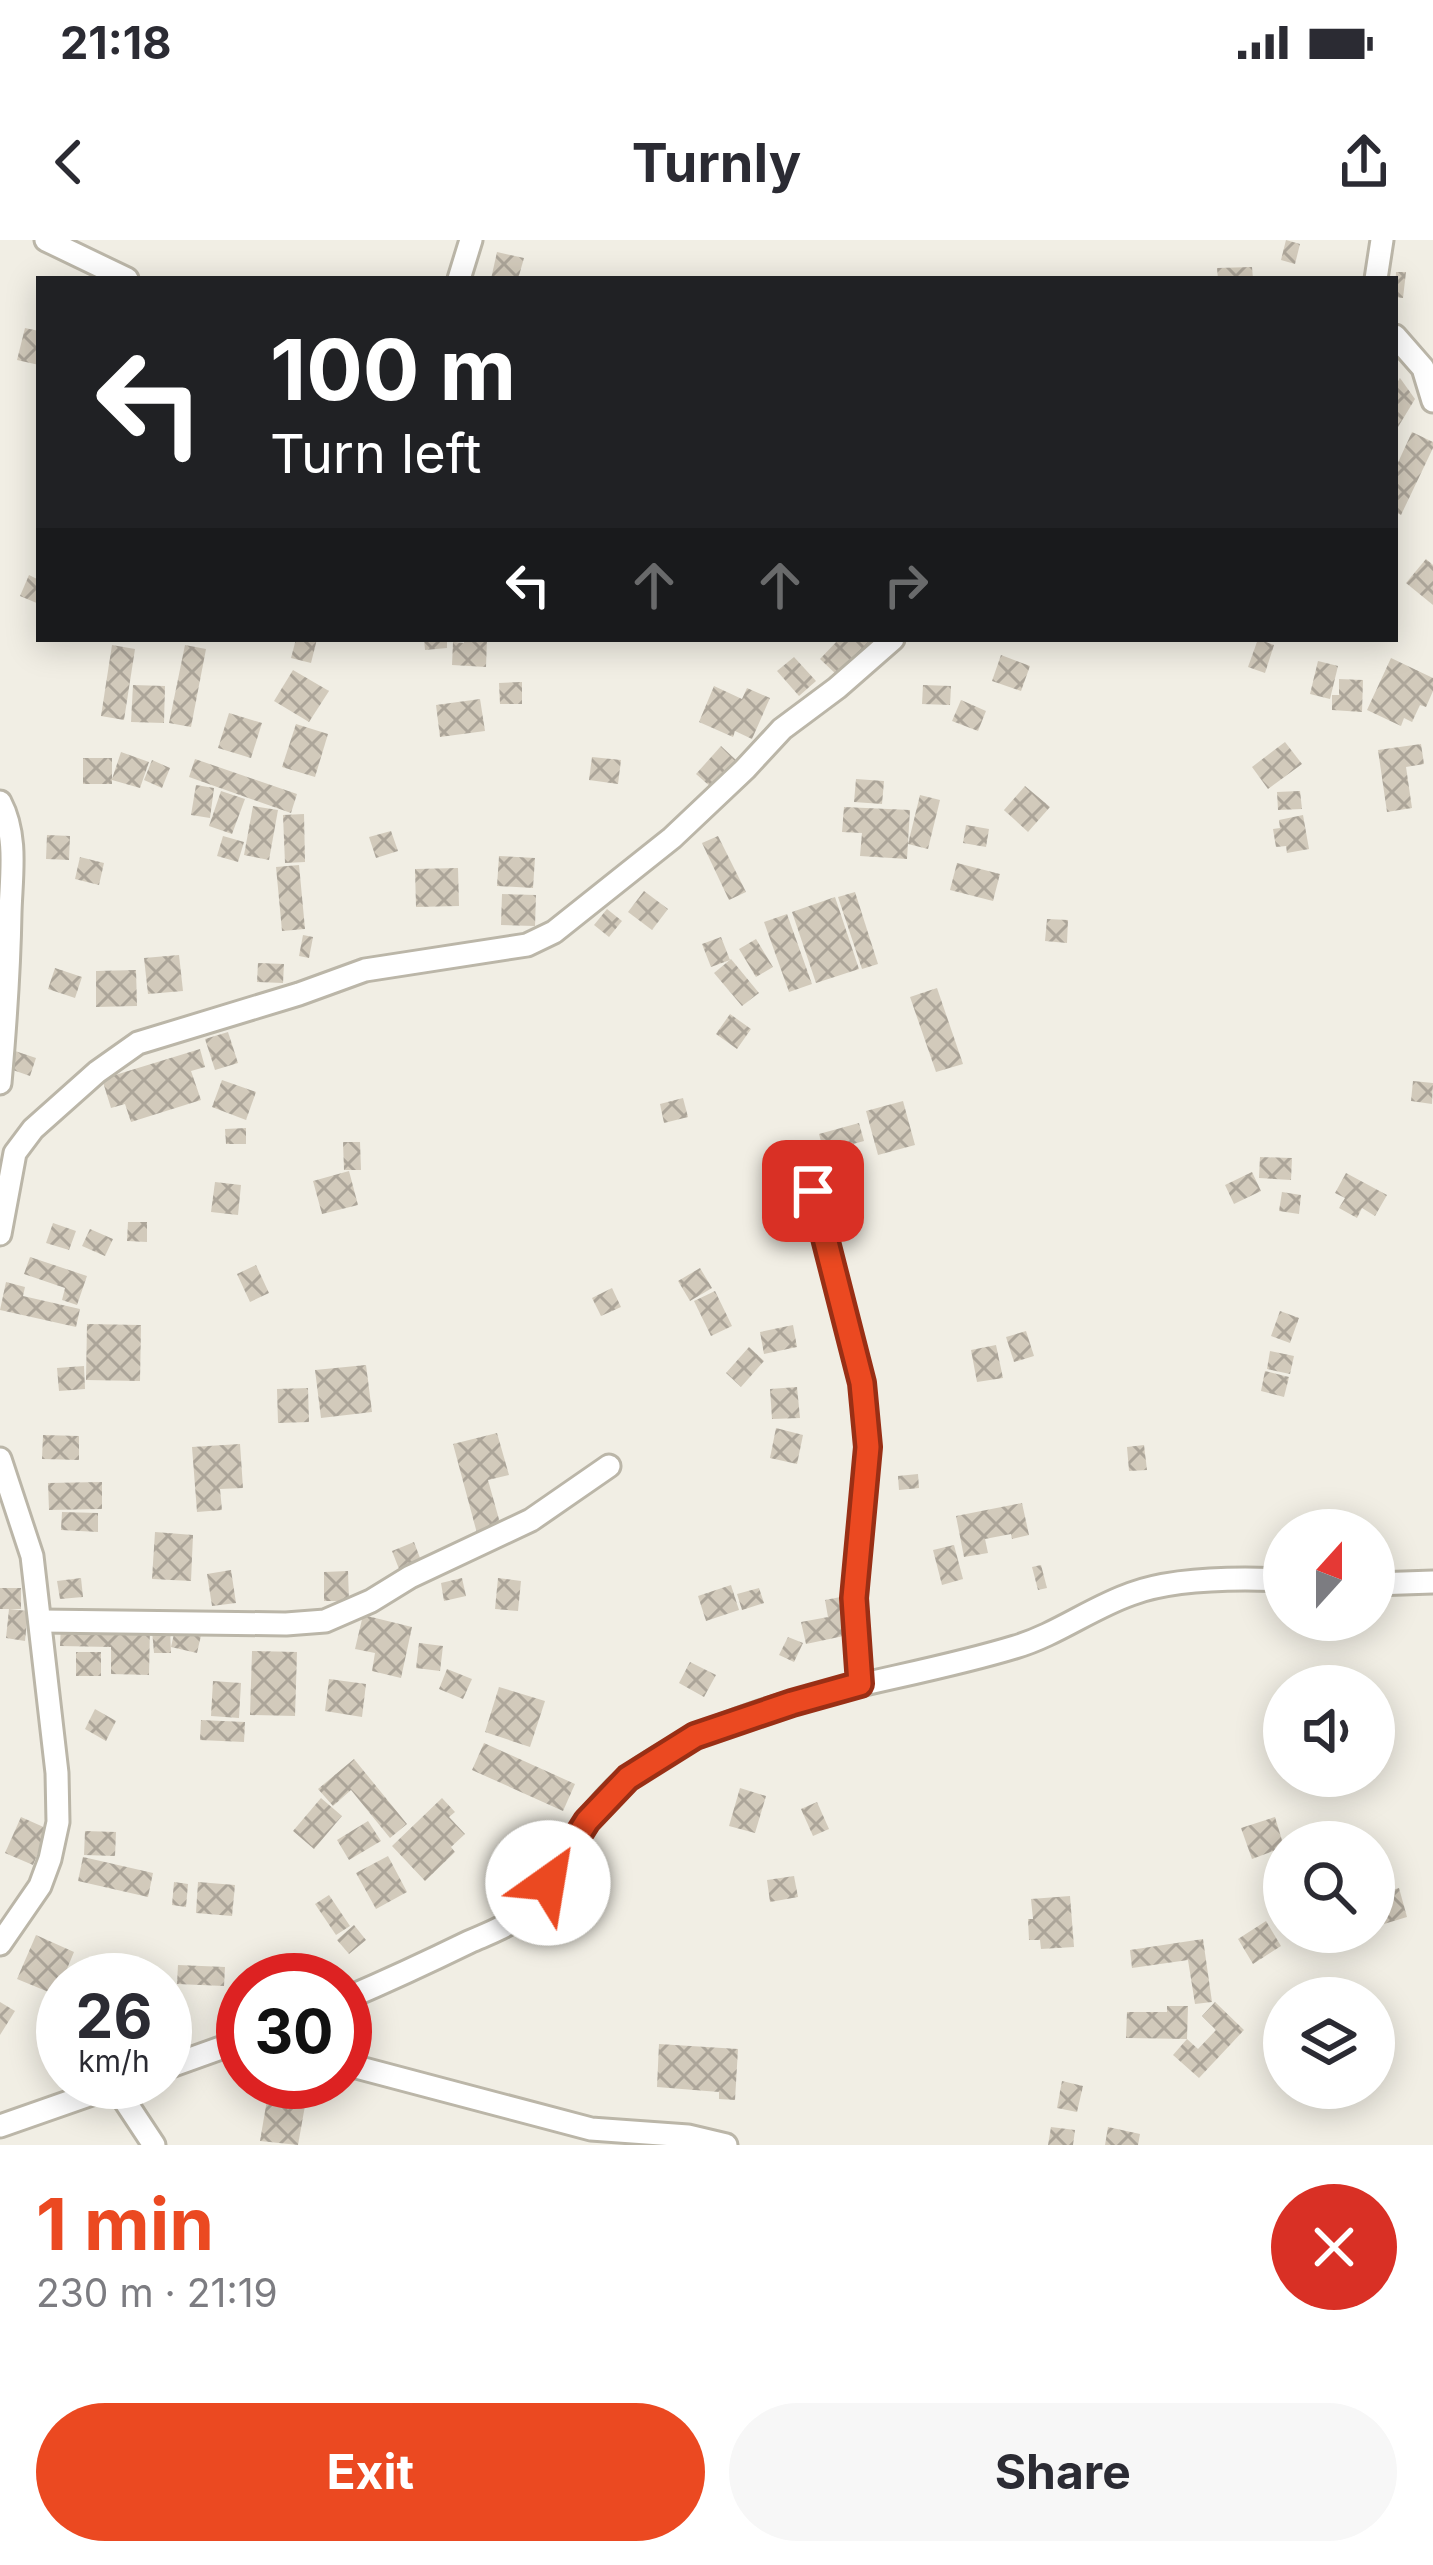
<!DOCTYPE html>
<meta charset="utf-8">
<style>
body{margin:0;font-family:Inter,sans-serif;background:#f7f7f7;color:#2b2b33;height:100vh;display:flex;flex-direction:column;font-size:45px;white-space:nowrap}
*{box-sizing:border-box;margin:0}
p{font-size:39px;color:#7c7c81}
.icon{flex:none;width:66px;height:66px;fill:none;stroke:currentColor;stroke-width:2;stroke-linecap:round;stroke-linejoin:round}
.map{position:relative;height:1905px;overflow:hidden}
.side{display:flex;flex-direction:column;background:#fff;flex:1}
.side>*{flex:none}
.top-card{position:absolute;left:36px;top:36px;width:1362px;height:366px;border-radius:0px;box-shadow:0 6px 30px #0003;background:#202124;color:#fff;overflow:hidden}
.needle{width:78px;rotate:21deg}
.tools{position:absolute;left:1263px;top:1269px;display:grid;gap:24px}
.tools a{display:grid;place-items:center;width:132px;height:132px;border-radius:50%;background:#fff;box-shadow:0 6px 30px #0003;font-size:60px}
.speed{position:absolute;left:36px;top:1713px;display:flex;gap:24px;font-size:60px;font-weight:700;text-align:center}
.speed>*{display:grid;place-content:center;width:156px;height:156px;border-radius:50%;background:#fff;box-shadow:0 6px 30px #0003;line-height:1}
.speed small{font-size:30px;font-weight:400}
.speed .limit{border:18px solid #d22;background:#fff;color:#111}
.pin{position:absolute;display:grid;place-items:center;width:102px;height:102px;color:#fff;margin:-51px;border-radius:24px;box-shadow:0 6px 18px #0006}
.me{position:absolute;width:132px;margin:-66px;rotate:32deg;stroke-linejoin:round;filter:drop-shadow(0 0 9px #0008)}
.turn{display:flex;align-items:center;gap:42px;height:252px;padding:0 36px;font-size:54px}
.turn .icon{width:156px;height:156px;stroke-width:2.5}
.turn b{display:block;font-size:84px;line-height:102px}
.lanes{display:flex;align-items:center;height:114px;padding:0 36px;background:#0003;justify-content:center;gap:60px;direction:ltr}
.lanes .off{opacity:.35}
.round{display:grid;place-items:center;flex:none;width:126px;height:126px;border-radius:63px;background:#f7f7f7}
.headline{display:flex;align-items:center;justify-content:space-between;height:204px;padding:0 36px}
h1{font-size:72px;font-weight:700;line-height:90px;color:#eb4921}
.button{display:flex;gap:24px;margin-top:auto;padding:24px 36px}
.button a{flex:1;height:138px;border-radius:72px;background:#eb4921;color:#fff;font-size:48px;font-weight:700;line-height:138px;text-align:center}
.button a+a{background:#f7f7f7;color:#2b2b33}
.status{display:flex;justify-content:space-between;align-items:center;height:84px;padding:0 60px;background:#fff;direction:ltr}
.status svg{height:33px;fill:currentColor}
header{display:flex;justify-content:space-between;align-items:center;height:156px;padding:0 36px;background:#fff;font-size:54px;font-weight:700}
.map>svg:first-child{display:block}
</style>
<div class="status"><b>21:18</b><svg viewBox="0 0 49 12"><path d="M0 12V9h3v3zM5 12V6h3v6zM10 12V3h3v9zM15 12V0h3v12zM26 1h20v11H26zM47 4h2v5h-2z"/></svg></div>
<header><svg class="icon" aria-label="back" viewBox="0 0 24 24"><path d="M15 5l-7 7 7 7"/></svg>Turnly<svg class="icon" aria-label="share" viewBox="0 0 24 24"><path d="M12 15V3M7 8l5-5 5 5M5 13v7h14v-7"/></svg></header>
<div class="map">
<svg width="1433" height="1905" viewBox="0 0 1433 1905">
<defs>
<pattern id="building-cross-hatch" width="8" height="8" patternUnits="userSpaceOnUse" patternTransform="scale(3)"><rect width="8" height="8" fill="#d2cabb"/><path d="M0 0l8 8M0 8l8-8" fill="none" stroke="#aca599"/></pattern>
</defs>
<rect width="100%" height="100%" fill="#f1eee4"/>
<g fill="url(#building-cross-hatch)">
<polygon points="1286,0 1300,4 1295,24 1281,20"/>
<polygon points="497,12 524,18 518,39 491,39"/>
<polygon points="1252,27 1253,39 1218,39 1217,28"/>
<polygon points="1396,32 1406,32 1403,58 1395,57"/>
<polygon points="25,88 39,91 39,125 17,120"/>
<polygon points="1400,138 1415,159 1395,192 1395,146"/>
<polygon points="1412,192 1433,202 1433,208 1401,275 1395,272 1395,229"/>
<polygon points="1426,319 1433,325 1433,365 1406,343"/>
<polygon points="29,335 39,340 39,364 20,356"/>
<polygon points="296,399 317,399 311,423 291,418"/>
<polygon points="424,399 447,399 447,408 425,410"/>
<polygon points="464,399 487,399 486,427 452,425 453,402 464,403"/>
<polygon points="839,399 872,399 837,435 820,419"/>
<polygon points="1258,399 1274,405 1265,433 1248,427"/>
<polygon points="112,405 135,409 124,480 101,476"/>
<polygon points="185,405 206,409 191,487 169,483"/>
<polygon points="1001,415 1030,426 1021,451 992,441"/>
<polygon points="794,417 816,441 799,456 777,431"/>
<polygon points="1391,418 1433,438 1433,451 1426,467 1420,465 1412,482 1404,478 1401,486 1367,470"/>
<polygon points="1318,421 1338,426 1330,459 1310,454"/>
<polygon points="293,430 329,451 309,482 274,461"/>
<polygon points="1339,439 1363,440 1362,472 1332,470 1332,455 1339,455"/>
<polygon points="522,442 522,464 500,464 499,443"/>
<polygon points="133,445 165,446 164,483 131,482"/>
<polygon points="923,445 951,446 950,465 922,464"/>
<polygon points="714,446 742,459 747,448 770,458 752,499 735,491 733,497 699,482"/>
<polygon points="480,459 485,491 440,497 436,465"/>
<polygon points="961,460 986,471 978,491 952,481"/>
<polygon points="229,473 262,483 251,518 218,508"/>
<polygon points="296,484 328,494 315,537 282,527"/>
<polygon points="1285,502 1302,524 1268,549 1252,527"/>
<polygon points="1421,504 1424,524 1406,527 1412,568 1387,572 1378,510"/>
<polygon points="721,506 736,520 712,548 696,534"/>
<polygon points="121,512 149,522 140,548 112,540 112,544 83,544 83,518 112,518 112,539"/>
<polygon points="592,517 621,520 618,544 589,540"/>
<polygon points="195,519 297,554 291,573 189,537"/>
<polygon points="152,520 170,528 162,548 144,540"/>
<polygon points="856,539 884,541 882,564 854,562"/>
<polygon points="196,545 214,548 210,578 191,575"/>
<polygon points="1025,546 1050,567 1028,592 1004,570"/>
<polygon points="221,551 245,559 232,594 209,586"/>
<polygon points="1300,551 1302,569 1278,570 1277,552"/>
<polygon points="920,555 940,560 928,609 908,604"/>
<polygon points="253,566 278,570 269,620 244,615"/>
<polygon points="844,567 910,570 907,619 860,616 862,593 842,592"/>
<polygon points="304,574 305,622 285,623 283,575"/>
<polygon points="1303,575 1309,609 1287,613 1286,606 1276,607 1273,589 1280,588 1279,580"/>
<polygon points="966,585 989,589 986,607 963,603"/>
<polygon points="391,591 398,611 376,618 369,597"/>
<polygon points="47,595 70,596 69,620 46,619"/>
<polygon points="223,596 244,602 238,622 217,616"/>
<polygon points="718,596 746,652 729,660 702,603"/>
<polygon points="499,616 535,618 533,648 497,646"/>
<polygon points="80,617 104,623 99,645 75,639"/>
<polygon points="957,623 1000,634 993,661 950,650"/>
<polygon points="299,625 305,689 282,691 276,627"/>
<polygon points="458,628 459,666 416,667 415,629"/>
<polygon points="644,651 668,669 652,690 628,672"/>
<polygon points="855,652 878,724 862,729 838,657"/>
<polygon points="502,654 536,655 535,686 501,685"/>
<polygon points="835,657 859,729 816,743 792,672"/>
<polygon points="607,669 622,681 609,697 594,685"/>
<polygon points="787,674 812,744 789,752 764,682"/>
<polygon points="1047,679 1068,680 1067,703 1045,701"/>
<polygon points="303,695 313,697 309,718 299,716"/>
<polygon points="721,697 730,720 711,727 702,704"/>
<polygon points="756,699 773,727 756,737 739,709"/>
<polygon points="179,715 183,751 148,754 144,718"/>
<polygon points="731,719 759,753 742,766 714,733"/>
<polygon points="258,723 284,724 283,743 257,742"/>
<polygon points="55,728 82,737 75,758 48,749"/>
<polygon points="136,730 137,766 96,767 96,731"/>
<polygon points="937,748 963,824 936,832 910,757"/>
<polygon points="730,774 751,789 737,809 716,794"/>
<polygon points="228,792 238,823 215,830 205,799"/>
<polygon points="200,809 205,827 191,831 201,860 131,882 125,864 111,868 102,839"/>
<polygon points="15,811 36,818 30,836 10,829"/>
<polygon points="222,840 256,852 246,880 212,867"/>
<polygon points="1413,841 1433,843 1432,864 1411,861"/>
<polygon points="683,858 688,877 664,883 660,864"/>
<polygon points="903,861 915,905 878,915 866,871"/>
<polygon points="859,883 864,901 824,912 819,894"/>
<polygon points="246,888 246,904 226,904 225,889"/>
<polygon points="343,902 360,902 361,930 344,930"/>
<polygon points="1260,917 1292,918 1291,940 1259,938"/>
<polygon points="349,931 358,965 322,974 313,941"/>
<polygon points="1252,932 1261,951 1234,964 1225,945"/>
<polygon points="1346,933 1387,955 1375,976 1362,968 1357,978 1339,968 1345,958 1335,953"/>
<polygon points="215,942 241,945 238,975 211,972"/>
<polygon points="1282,952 1301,955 1299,974 1279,971"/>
<polygon points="128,982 147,982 147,1002 127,1001"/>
<polygon points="53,983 76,991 69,1010 46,1003"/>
<polygon points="90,989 113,999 105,1016 82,1006"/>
<polygon points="30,1017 87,1036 77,1065 62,1060 65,1048 24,1034"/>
<polygon points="256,1025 269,1053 250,1062 237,1034"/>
<polygon points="700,1028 712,1048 690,1061 678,1041"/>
<polygon points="6,1042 25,1047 23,1056 80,1069 76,1087 0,1070"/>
<polygon points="612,1048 621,1067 601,1076 592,1058"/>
<polygon points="715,1051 732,1086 711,1096 694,1061"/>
<polygon points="1280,1071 1299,1078 1290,1103 1271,1096"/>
<polygon points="87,1084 141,1085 140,1141 86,1140"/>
<polygon points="793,1085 797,1107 764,1114 760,1092"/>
<polygon points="1026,1091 1034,1116 1014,1122 1006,1097"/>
<polygon points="996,1105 1003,1138 977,1142 971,1110"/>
<polygon points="749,1107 764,1121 741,1147 726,1133"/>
<polygon points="1270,1111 1294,1116 1290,1134 1267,1129"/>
<polygon points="366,1125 372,1172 321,1178 315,1130"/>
<polygon points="84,1126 85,1149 59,1151 57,1128"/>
<polygon points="1265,1131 1289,1137 1284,1157 1261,1151"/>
<polygon points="797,1147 800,1178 772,1179 770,1149"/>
<polygon points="308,1148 309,1182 278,1183 277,1149"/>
<polygon points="776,1188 803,1195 797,1224 770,1218"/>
<polygon points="497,1193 509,1235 488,1240 502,1290 478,1297 453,1204"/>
<polygon points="43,1195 79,1196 79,1220 42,1219"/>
<polygon points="240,1204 243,1248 220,1249 222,1270 197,1272 192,1207"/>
<polygon points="1144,1205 1147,1230 1129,1231 1127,1207"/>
<polygon points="918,1234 919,1248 899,1250 898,1236"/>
<polygon points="102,1242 102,1269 49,1270 48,1243"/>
<polygon points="1022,1263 1029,1295 1012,1299 1011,1294 985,1299 988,1313 964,1317 956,1276"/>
<polygon points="62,1272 98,1273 98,1292 61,1290"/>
<polygon points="155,1292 193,1295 191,1341 152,1339"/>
<polygon points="414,1302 423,1326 401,1334 392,1311"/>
<polygon points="954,1305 963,1339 942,1345 933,1310"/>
<polygon points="1041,1325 1047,1348 1038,1350 1032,1327"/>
<polygon points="231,1330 236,1363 212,1366 207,1334"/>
<polygon points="348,1331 349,1361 324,1361 324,1332"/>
<polygon points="81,1338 83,1357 60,1359 57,1341"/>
<polygon points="462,1338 466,1356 444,1361 441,1343"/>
<polygon points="498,1338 521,1341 518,1371 495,1369"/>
<polygon points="731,1345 739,1370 706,1381 698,1356"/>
<rect x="0" y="1348" width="21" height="21"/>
<polygon points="759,1348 764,1363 742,1370 737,1354"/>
<polygon points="846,1356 853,1394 806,1404 801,1382 828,1377 825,1360"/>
<polygon points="9,1369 28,1371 25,1401 6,1398"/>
<polygon points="363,1375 412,1387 401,1438 372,1431 375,1413 355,1409"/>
<polygon points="61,1384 150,1386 149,1435 111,1434 111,1407 60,1406"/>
<polygon points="176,1385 202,1391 197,1413 171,1407"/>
<polygon points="170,1388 171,1413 154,1413 152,1390"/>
<polygon points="788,1397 803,1403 794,1422 779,1415"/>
<polygon points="419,1403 443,1406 440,1431 416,1428"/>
<polygon points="252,1411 297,1412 295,1476 250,1475"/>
<rect x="76" y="1412" width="25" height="24"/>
<polygon points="690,1422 716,1435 704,1457 679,1443"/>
<polygon points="447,1429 472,1439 463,1459 439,1449"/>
<polygon points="329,1439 366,1444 362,1477 325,1471"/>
<polygon points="213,1441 241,1443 239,1478 211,1476"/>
<polygon points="499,1447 545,1461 530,1507 485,1492"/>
<polygon points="95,1469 116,1481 106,1501 85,1489"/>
<polygon points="201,1480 245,1482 244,1502 200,1500"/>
<polygon points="484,1503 575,1544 563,1571 472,1530"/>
<polygon points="354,1519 407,1584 390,1598 351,1550 333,1566 318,1549"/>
<polygon points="740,1548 766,1556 755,1593 729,1586"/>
<polygon points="321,1558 342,1576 314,1609 293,1591"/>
<polygon points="442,1558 455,1572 449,1577 465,1594 451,1607 455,1612 425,1641 392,1606"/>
<polygon points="817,1562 829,1589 813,1596 801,1569"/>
<polygon points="21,1577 48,1589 33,1625 5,1613"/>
<polygon points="1275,1577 1284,1607 1252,1619 1241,1588"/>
<polygon points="368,1581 381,1601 349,1620 337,1600"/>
<polygon points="85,1591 116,1592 115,1616 84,1615"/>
<polygon points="528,1608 543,1615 536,1632 521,1625"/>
<polygon points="388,1616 407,1652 376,1669 356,1633"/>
<polygon points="83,1617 153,1633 148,1657 78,1641"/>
<polygon points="794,1636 798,1657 770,1662 767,1640"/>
<polygon points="174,1642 188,1644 186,1667 172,1665"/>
<polygon points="198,1642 235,1645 232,1676 196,1673"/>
<polygon points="1284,1644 1284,1674 1274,1676 1269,1646"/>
<polygon points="1399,1648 1407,1677 1374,1687 1374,1655"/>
<polygon points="329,1655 350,1686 336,1695 315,1664"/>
<polygon points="1070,1656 1074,1707 1041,1709 1040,1700 1029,1700 1028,1679 1033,1679 1031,1659"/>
<polygon points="1266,1681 1281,1706 1253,1724 1238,1699"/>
<polygon points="354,1685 366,1700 349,1714 337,1700"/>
<polygon points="36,1695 74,1712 56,1755 17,1739"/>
<polygon points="1203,1699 1212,1762 1195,1764 1188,1720 1132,1728 1130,1710"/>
<polygon points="178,1725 225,1727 224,1746 177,1744"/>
<polygon points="0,1762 15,1771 0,1795"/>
<polygon points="1215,1762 1244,1790 1199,1838 1173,1815 1187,1799 1198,1809 1216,1790 1202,1776"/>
<polygon points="1167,1766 1188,1766 1187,1799 1126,1798 1127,1772 1167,1772"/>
<polygon points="53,1771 63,1773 63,1806 46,1802"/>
<polygon points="659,1804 738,1809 735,1860 719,1859 719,1852 657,1847"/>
<polygon points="1062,1841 1083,1846 1077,1872 1057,1868"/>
<polygon points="268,1854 306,1860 298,1905 260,1901"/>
<polygon points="1051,1887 1075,1890 1073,1905 1048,1905"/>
<polygon points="1108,1887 1140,1894 1138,1905 1105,1905"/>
</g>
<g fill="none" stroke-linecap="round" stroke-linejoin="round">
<defs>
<g id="street">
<polyline points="46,0 127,39"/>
<polyline points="459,39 471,0"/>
<polyline points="1376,39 1382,0"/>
<polyline points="1395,96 1423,128 1433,161"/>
<path d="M0 562C18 596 11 636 10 673 9 730 5 787 0 843"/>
<polyline points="813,951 862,1143 868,1207 855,1358 860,1445"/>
<polyline points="0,994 15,913 33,889 97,832 138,803 299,754 365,730 527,705 554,692 672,598 745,529 782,489 837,448 893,399"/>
<polyline points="0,1219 32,1316 57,1533 58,1582 50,1619 40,1646 0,1704"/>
<polyline points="1374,1344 1433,1342"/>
<polyline points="41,1381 286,1384 325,1381 371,1361 410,1337 531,1280 609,1226"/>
<path d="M345 1759C387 1741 428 1722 469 1702 484 1695 504 1689 517 1677 561 1635 581 1573 630 1536 740 1455 888 1446 1015 1407 1056 1395 1091 1368 1131 1354 1174 1338 1239 1338 1284 1340"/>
<polyline points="345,1824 591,1889 688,1896 726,1905"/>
<polyline points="165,1828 243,1800"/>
<polyline points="115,1846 154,1905"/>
<polyline points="0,1886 126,1842"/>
</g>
</defs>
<use href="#street" stroke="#bbb6a8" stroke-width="27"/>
<use href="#street" stroke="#fff" stroke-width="21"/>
</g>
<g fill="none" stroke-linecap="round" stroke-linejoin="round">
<defs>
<polyline id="route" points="548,1643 587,1581 628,1538 695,1496 792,1463 860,1444 854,1358 868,1207 862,1143 813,951"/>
</defs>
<use href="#route" stroke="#992f15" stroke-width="30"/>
<use href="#route" stroke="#eb4921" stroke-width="21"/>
</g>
</svg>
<div class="tools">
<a><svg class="needle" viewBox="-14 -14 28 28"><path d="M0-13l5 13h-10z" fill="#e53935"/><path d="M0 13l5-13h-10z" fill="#7c7c81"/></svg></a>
<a><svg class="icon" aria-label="sound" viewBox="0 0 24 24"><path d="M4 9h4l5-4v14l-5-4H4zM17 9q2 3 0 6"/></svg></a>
<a><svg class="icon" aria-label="search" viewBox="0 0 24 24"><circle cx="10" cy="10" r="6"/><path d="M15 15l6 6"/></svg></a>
<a><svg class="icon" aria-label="layers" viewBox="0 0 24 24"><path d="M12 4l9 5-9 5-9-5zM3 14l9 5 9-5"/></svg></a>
</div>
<div class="speed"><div>26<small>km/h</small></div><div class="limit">30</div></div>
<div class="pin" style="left:813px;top:951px;background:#d93025"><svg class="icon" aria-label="arrive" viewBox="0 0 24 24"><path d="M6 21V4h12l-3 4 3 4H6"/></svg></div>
<svg class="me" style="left:548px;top:1643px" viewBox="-20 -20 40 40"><circle r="19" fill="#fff"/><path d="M0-13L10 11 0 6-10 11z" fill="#eb4921"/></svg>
<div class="top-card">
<div class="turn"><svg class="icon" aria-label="left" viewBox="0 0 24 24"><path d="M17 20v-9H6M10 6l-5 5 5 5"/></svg><div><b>100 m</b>Turn left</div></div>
<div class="lanes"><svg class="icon" aria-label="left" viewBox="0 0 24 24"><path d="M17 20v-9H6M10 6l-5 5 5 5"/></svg><svg class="icon off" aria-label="ahead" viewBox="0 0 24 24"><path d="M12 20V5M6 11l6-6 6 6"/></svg><svg class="icon off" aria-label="ahead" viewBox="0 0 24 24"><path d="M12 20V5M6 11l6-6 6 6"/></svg><svg class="icon off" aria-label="right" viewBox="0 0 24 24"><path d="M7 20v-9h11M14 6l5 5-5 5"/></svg></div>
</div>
</div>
<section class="side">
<div class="headline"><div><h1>1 min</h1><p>230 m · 21:19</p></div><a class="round" style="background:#d93025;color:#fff"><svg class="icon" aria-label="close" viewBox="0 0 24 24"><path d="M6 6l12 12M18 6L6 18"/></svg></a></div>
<div class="button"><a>Exit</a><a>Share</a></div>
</section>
